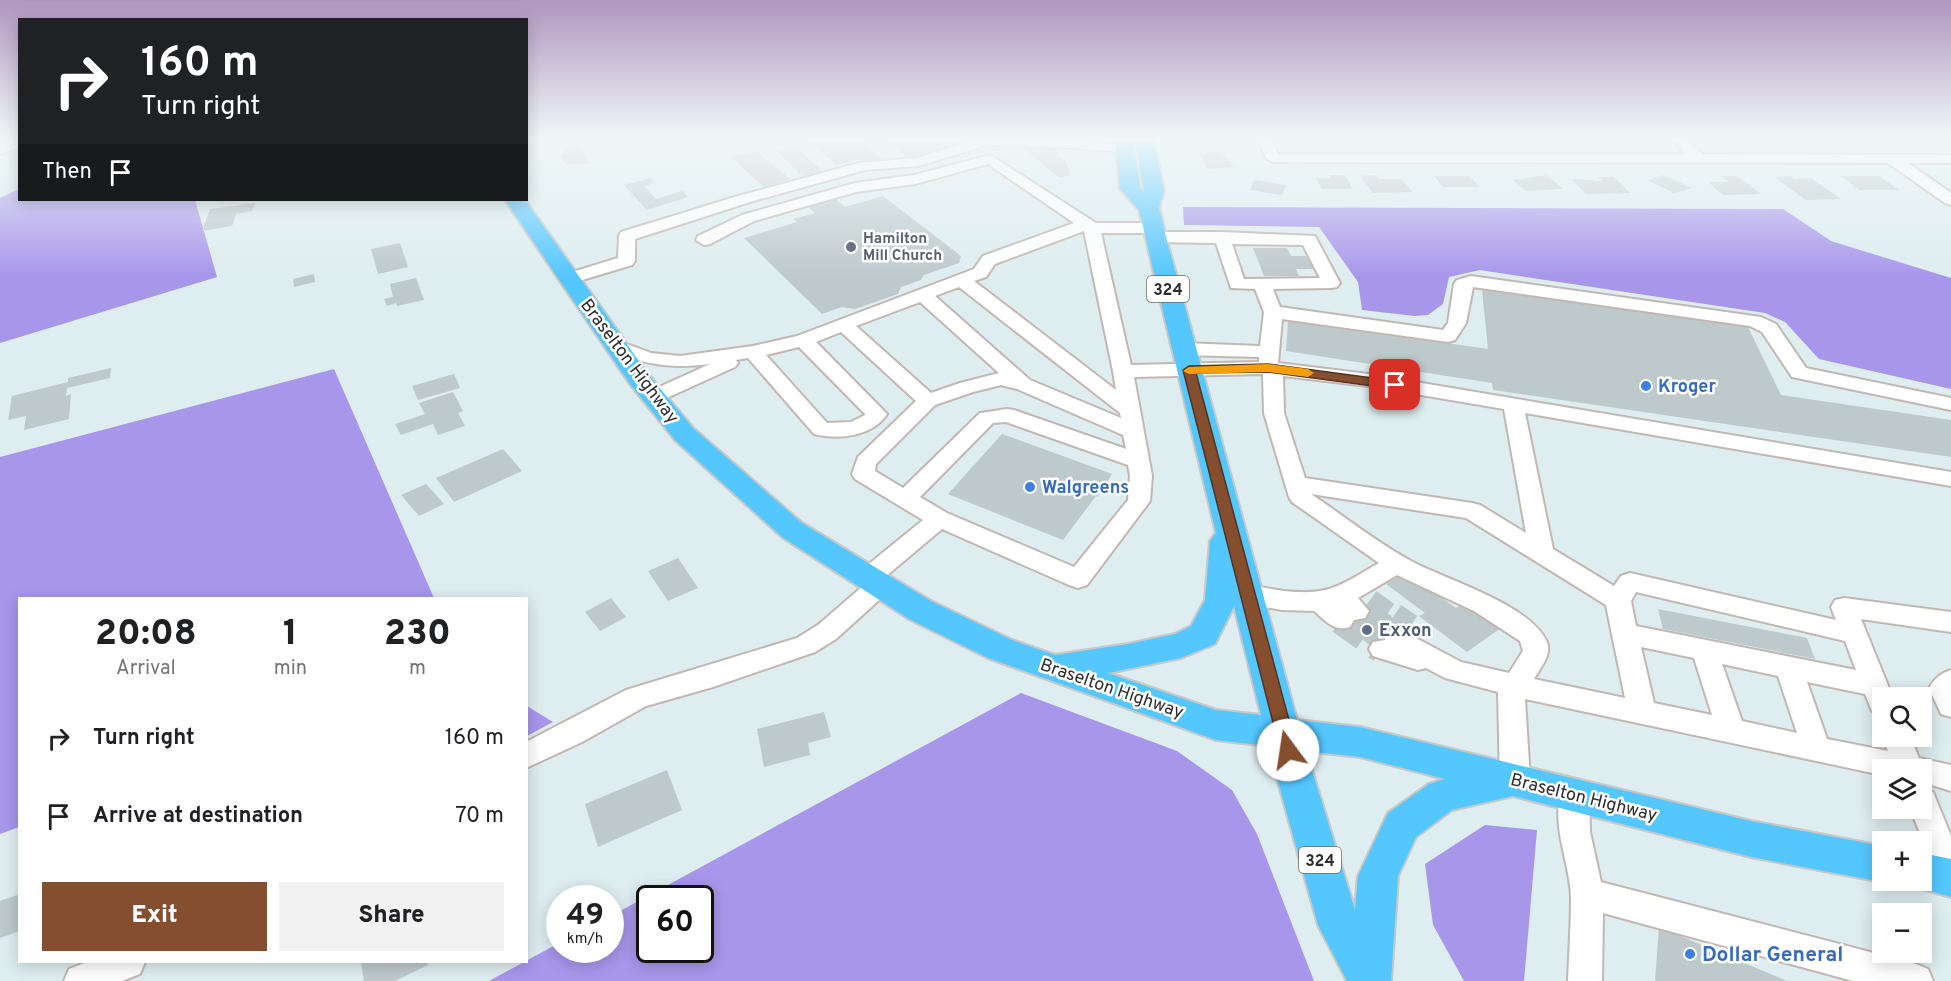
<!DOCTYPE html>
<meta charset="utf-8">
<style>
body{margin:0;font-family:Overpass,sans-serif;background:#f2f2f2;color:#202124;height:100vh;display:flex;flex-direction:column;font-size:22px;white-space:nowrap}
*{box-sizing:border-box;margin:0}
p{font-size:20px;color:#757577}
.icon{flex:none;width:33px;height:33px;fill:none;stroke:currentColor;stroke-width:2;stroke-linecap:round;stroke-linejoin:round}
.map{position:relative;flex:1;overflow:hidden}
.side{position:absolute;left:18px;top:597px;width:510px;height:366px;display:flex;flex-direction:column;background:#fff;border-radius:0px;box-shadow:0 3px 15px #0003}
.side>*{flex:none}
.banner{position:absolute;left:18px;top:18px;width:510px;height:183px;border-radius:0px;box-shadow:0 3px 15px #0003;background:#202124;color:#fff;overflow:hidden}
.tools{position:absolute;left:1872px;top:687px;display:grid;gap:12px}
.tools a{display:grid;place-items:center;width:60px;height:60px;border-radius:0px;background:#fff;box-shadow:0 3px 15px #0003;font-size:30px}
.speed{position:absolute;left:546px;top:885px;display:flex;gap:12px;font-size:30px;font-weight:700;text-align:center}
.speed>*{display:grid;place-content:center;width:78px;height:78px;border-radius:50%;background:#fff;box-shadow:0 3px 15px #0003;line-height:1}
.speed small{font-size:15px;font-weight:400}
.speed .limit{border:3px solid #111;border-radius:9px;background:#fff;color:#111}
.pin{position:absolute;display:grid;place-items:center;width:51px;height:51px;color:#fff;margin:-26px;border-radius:12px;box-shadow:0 3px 9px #0006}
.me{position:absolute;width:66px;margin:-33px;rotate:346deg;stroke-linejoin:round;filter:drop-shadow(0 0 4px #0008)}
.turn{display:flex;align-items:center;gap:21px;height:126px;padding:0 24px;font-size:27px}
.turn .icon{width:78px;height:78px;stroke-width:2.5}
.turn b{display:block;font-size:42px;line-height:51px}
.then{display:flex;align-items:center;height:57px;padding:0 24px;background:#0003;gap:12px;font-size:22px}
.eta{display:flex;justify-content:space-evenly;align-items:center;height:102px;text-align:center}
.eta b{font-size:36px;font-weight:800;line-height:42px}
.cta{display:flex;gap:12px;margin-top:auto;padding:12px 24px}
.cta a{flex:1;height:69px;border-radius:0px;background:#844e2f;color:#fff;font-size:24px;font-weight:800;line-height:69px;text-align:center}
.cta a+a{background:#f2f2f2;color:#202124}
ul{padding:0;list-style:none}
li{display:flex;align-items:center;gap:18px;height:78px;padding:0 24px}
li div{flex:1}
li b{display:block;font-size:22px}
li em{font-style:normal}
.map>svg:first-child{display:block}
</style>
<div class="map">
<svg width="1951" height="981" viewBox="0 0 1951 981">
<rect width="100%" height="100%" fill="#deedf0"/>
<g fill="#a896eb" fill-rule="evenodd">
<polygon points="19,189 20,200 195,200 217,277 0,343 0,198"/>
<polygon points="1183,207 1783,209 1831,241 1951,278 1951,389 1819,359 1785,322 1765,313 1480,270 1449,277 1443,304 1428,315 1415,316 1362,310 1358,282 1319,227 1184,225"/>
<polygon points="334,369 434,598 20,598 19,827 0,834 0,457"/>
<path d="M1021 693 1177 751 1232 790 1257 834 1314 981H489L559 943 560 950H610L611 916ZM650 898H700V950H650Z"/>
<polygon points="526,706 527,706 553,722 527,736"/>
<polygon points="1485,825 1537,830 1524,981 1464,981 1433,925 1425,864"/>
</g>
<g fill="#bec9cb">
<polygon points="806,139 857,139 881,159 866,163 861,159 836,165"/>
<polygon points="883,139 973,139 977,142 911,160"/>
<polygon points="1018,144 1056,144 1059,156 1067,162 1070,175 1060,178"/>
<polygon points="578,145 590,163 566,165 560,154 564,153 561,149"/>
<polygon points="796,147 822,171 802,176 777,151"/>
<polygon points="756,151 790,179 764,187 731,157"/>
<polygon points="1221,152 1234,167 1208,169 1198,153"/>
<polygon points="1329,175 1345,175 1353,189 1322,189 1316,178 1331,178"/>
<polygon points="1377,175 1380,179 1402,179 1412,192 1373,193 1360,176"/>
<polygon points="1547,175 1563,189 1526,191 1513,180"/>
<polygon points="1664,175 1692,188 1674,193 1647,180"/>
<polygon points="1434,176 1470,176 1479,187 1443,187"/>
<polygon points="1721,176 1737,176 1761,194 1723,195 1708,182 1729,182"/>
<polygon points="1790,176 1794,179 1811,178 1841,199 1806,200 1774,177"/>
<polygon points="1841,176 1879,176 1899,190 1859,190"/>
<polygon points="1598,177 1614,177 1630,193 1586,194 1571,179 1602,181"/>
<polygon points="650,178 655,183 644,186 656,199 682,191 688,197 647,210 624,185"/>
<polygon points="1254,180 1286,185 1282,195 1250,190"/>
<polygon points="883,196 961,256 959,263 924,275 921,280 901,287 898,294 855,309 842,307 822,314 744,238 797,222 793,219 815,213 806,205 833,197 845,207"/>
<polygon points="255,203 252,211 236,214 232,226 202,231 210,209"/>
<polygon points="400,243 408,267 378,274 371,249"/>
<polygon points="1253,248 1287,248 1291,256 1310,256 1317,269 1296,269 1299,276 1264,276"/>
<polygon points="314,274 315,282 294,287 293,279"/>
<polygon points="416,278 424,300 397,306 396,303 387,306 384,299 393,297 390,284"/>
<polygon points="1482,290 1748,327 1781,395 1951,420 1951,457 1493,390 1492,383 1286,351 1288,320 1488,349"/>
<polygon points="111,368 110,378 67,388 66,396 71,394 69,419 24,430 26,416 8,420 12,396 68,382 68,378"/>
<polygon points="454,374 460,388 418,400 412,386"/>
<polygon points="453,392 463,411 458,413 465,426 438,435 433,424 401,435 395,424 425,414 419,403"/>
<polygon points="1002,434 1112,474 1098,497 1096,496 1063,540 948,494"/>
<polygon points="503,449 522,471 454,502 436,478"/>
<polygon points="426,484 444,504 419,516 401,495"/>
<polygon points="678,558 698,588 668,601 648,571"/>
<polygon points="1406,572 1456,608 1469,599 1505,625 1467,652 1419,616 1425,613 1386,584"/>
<polygon points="611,598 626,617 600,631 585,612"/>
<polygon points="1371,604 1392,616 1381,626 1392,634 1375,649 1344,626"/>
<polygon points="1658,609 1807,638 1815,659 1663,629"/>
<polygon points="824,712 831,737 808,743 810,755 764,767 757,729"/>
<polygon points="667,770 682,810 598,847 585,804"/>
<polygon points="20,894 20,931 0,938 0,901"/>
<polygon points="1659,927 1787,981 1655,981"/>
<polygon points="361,962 428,962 428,965 395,981 364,981"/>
</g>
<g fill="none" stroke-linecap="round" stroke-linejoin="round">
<g stroke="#bbc7c9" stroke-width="22" stroke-dasharray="22 11" stroke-linecap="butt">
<polyline points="1370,600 1395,618"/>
<polyline points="1356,611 1367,618"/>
</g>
<g stroke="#bbc7c9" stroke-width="29" stroke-dasharray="29 15" stroke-linecap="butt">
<polyline points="1365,617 1397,638"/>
<polyline points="1393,617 1409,628"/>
<polyline points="1341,620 1382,649"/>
</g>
<defs>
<g id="minor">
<polygon points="12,139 20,139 20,147 0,154 0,145"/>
<polygon points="977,139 1074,140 1125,145 1132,149 1125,153 1074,148 988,145 918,166 865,170 750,202 635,239 635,261 632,265 569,284 563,283 560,279 563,275 618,258 619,236 621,232 738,196 859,163 917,158"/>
<polygon points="1258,139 1272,139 1278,154 1686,154 1671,139 1687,139 1703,154 1951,155 1951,163 1908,163 1951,193 1951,205 1945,203 1888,163 1273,162 1266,158"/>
<path d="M990 155 1096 223H1153L1161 228 1157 232H1222L1315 236 1340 283 1337 287 1331 288 1273 289 1280 307 1443 330 1448 323 1454 284 1457 280 1471 276 1761 317 1776 324 1806 368 1951 398V410L1792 377 1762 332 1750 326 1473 287 1466 323 1455 340 1448 342 1282 319 1278 363 1368 374 1951 472V486L1525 413 1553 549 1614 586 1621 576 1630 573 1836 620 1831 607 1835 600 1844 598 1951 612V632L1861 619 1893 698H1882V714L1872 711 1865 694 1807 682 1827 739 1888 751 1882 736V735L1910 736 1919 758 1951 765V791L1922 782V770H1882V775L1525 699 1530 780 1525 789 1515 793 1505 789 1500 780 1498 692 1445 678 1426 668 1418 670 1373 656 1369 649 1373 642 1385 640 1388 631 1397 628 1461 662 1509 673 1523 651 1520 641 1474 611 1397 575 1358 598 1369 611 1365 618 1354 620 1350 627C1334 632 1326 621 1314 611L1282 610 1238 602 1235 595 1238 588C1253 584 1269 589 1284 591 1330 596 1341 585 1379 563L1292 502 1289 497 1264 413 1263 374 1134 377 1152 476 1150 501 1087 585 1078 588 1069 585 942 529 885 577 889 579 892 585 889 591 836 639 815 652 713 687 646 706 582 742 526 768V742L626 690 797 638 818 625 863 586 859 584 856 578 859 572 923 520 855 479 852 474 858 457 916 401 841 332 816 342 887 414C872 437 838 440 814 434L748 358 736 360 738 363 735 367 660 401 653 403 646 401 643 397 646 393 710 364C670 369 647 365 609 350L606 346 609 342 616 340 651 353 680 356 753 346 797 336 974 269 983 256 1074 223 988 164 915 184 856 192 754 221 710 244 704 245 696 240 698 236 742 215 855 183 914 175ZM1084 231 1113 371 1116 390 974 281 986 277 995 264ZM1101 233H1151L1147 237 1155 242 1216 243 1231 288 1255 289 1264 312 1260 346 1183 343 1176 345 1173 349 1176 353 1183 355 1259 357V362L1131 365ZM1232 244 1303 245 1320 278 1244 279ZM959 287 1120 413 1121 418 1030 380 935 296ZM920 302 999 373 960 383 931 393 856 326ZM799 347 865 414V415L851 422 827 423 766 355ZM1283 376 1368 386 1504 409 1526 533 1480 505 1472 503 1305 478 1284 413ZM1001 385 1017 389 1123 435 1126 449 1014 410 1007 409 987 412 980 413 903 488 875 471 876 464 935 405 973 392ZM1006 422 1128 465 1130 476 1128 500 1074 567 947 513 920 497 993 423ZM1311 494 1466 518 1606 605 1625 698 1534 679C1540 668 1552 655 1547 642 1530 604 1446 580 1411 561 1376 542 1344 516 1311 494ZM1636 592 1845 641 1856 670 1636 626 1631 601ZM1641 647 1694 658 1712 715 1654 703ZM1722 664 1778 676 1797 733 1742 721Z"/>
<path d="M1951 670V717L1941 714 1929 688C1935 678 1940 674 1951 670Z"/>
<path d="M1574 782 1584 786 1589 795 1590 832 1601 882 1916 964 1928 969 1933 981H1853L1603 913 1602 981H1568C1569 953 1571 925 1571 897 1570 861 1548 820 1564 786Z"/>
<polygon points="1922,788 1933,792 1951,836 1951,889 1940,884 1910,808 1922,808"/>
<polygon points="87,962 145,962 140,974 122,981 64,981 69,969"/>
</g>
<g id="major">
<path d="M1115 139H1133L1140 187 1144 192 1135 139H1153L1164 190 1159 208 1166 237 1297 720 1360 727 1751 821 1882 846V880H1887L1882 882 1751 857 1513 796 1452 810 1416 837 1398 876 1391 981H1347L1318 925 1268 746 1216 740 988 658 909 619 782 537 675 440 630 384 505 200H525L648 374 693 428 802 523 931 601 1012 640 1055 655 1128 644 1175 634 1191 626 1205 600 1210 541 1216 533 1139 210 1120 189ZM1234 606 1261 715 1216 710 1108 673 1181 658 1215 644ZM1306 751 1360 757 1445 779 1429 784 1388 813 1358 876 1355 910Z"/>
<polygon points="1922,853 1951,859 1951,897 1908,885 1906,880 1922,880"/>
</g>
</defs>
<use href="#minor" stroke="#c2b7b2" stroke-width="4"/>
<use href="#major" stroke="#c8c8c8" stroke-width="4"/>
<use href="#minor" fill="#fff" fill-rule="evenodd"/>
<use href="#major" fill="#54c7ff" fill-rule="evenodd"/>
</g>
<linearGradient id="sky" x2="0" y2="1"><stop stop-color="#af96bf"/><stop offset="0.5" stop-color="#f0f7f8"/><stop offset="1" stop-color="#f0f7f8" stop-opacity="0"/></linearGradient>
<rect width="1951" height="277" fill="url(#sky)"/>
<polygon fill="#844e2f" stroke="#56331f" stroke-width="1.5" points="1268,364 1395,381 1402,385 1395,389 1268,372 1196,373 1297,750 1294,755 1288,757 1282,755 1280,750 1183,370 1189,366"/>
<polygon fill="#f59e0b" points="1268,364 1308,369 1314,373 1308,377 1268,372 1189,374 1183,371 1189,367"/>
<circle fill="#6b7280" stroke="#fff" stroke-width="2" cx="851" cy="247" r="6"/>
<g fill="#3f7fe0" stroke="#fff" stroke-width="2">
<circle cx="1646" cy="386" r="6"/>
<circle cx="1030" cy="487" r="6"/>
<circle cx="1690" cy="954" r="6"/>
</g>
<circle fill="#5c6f8a" stroke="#fff" stroke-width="2" cx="1367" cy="630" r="6"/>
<g text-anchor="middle" stroke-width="5" stroke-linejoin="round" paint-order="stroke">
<g font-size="15" font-weight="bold" fill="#5b616d" stroke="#fff" text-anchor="start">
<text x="863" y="243">Hamilton<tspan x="863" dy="17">Mill Church</tspan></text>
</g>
<g fill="#fff" stroke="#6c6c6c" stroke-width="1.5">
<rect x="1147" y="276" width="42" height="26" rx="4.5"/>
<rect x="1299" y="847" width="42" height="26" rx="4.5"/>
</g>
<g font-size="16" font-weight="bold" fill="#2d2d2d">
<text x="1168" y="295">324</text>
<text x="1320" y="866">324</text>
</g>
<g font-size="18" fill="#2d2d2d" stroke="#fff">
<text transform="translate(630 361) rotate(53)" y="6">Braselton Highway</text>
<text transform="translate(1112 688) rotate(19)" y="6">Braselton Highway</text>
<text transform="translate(1584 797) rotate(14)" y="6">Braselton Highway</text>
</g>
<g font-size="18" font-weight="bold" fill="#366cbe" stroke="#fff" text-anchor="start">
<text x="1658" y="392">Kroger</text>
<text x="1042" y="493">Walgreens</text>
</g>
<g font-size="18" font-weight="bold" fill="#4e5e75" stroke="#fff" text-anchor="start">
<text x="1379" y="636">Exxon</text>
</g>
<g font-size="21" font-weight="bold" fill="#366cbe" stroke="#fff" text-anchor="start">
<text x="1702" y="961">Dollar General</text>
</g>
</g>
</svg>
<div class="tools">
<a><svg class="icon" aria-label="search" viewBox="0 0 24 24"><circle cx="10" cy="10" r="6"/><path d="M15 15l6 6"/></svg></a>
<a><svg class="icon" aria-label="layers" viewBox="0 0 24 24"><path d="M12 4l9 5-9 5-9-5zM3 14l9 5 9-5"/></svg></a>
<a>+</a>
<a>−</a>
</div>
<div class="speed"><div>49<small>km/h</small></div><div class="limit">60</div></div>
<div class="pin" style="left:1395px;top:385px;background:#d93025"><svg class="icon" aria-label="arrive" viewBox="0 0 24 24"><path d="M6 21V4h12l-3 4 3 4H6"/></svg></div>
<svg class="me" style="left:1288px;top:750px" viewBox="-20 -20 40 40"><circle r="19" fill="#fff"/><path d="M0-13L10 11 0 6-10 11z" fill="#844e2f"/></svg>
<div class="banner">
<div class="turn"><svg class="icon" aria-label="right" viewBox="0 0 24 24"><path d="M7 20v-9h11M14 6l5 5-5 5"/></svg><div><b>160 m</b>Turn right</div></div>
<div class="then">Then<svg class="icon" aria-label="arrive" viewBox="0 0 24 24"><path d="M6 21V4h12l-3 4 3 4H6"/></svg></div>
</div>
<section class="side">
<div class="eta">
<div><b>20:08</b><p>Arrival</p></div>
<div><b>1</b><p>min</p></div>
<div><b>230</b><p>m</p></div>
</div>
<ul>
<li><svg class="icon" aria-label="right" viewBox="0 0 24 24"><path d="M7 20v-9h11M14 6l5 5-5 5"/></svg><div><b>Turn right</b></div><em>160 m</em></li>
<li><svg class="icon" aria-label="arrive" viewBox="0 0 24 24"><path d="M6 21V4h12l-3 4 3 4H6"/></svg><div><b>Arrive at destination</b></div><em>70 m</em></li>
</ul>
<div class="cta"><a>Exit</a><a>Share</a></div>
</section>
</div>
